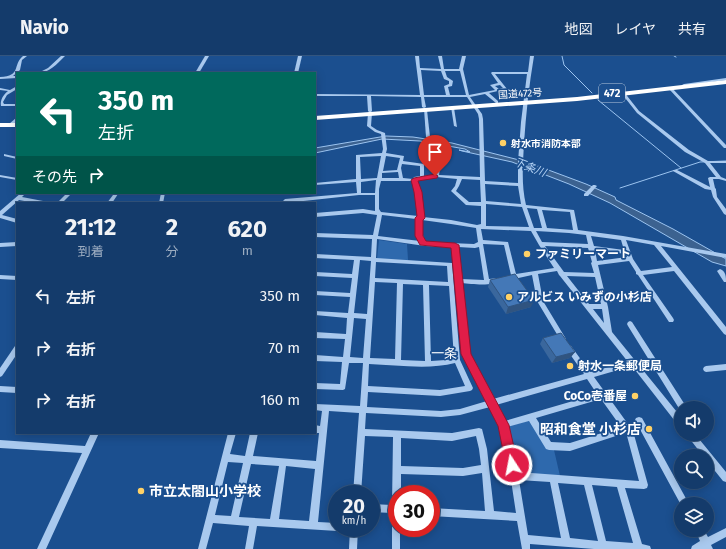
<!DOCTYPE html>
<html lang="ja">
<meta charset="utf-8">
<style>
body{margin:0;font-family:"Fira Sans","Noto Sans JP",sans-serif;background:#1d4271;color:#f1f3f6;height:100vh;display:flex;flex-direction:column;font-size:15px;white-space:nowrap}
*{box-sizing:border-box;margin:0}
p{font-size:13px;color:#9dadc1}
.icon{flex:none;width:22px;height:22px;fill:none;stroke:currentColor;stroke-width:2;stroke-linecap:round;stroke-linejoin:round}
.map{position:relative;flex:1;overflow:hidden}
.details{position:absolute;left:16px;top:146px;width:300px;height:232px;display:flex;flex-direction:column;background:#143b6b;border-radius:0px;box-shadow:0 2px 10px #0003,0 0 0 1px #33557e}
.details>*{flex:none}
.hud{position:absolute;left:16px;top:16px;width:300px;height:122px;border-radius:0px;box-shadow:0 2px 10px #0003,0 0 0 1px #33557e;background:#00695c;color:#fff;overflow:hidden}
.tools{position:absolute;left:674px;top:345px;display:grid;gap:8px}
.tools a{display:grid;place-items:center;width:40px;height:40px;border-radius:50%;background:#143b6b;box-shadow:0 2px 10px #0003,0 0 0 1px #33557e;font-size:20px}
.speed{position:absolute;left:328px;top:429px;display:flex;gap:8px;font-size:20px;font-weight:700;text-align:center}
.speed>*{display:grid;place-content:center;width:52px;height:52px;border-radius:50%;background:#143b6b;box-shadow:0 2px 10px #0003,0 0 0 1px #33557e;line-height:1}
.speed small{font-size:10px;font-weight:400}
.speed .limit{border:6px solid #d22;background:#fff;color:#111}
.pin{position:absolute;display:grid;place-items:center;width:34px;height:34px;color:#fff;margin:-41px -17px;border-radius:50% 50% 50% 0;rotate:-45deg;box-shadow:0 0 4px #0007}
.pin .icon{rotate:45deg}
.me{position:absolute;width:44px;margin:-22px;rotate:349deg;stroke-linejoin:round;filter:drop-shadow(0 0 3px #0008)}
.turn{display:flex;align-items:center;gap:14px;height:84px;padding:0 16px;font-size:18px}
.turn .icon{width:52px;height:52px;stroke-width:2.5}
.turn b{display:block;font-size:28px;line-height:34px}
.then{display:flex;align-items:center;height:38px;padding:0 16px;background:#0003;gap:8px;font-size:15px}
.eta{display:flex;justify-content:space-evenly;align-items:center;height:68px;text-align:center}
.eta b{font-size:24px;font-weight:700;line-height:28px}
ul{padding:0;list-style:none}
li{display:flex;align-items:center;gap:12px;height:52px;padding:0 16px}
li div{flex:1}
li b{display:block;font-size:15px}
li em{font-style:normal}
header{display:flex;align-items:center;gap:24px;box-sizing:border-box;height:56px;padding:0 20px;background:#143b6b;border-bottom:1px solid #33557e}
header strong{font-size:19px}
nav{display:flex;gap:22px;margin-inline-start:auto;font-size:14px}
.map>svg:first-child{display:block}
</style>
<header>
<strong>Navio</strong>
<nav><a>地図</a><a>レイヤ</a><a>共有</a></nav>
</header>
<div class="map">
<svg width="726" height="493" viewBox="0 0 726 493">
<rect width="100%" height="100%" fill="#1b4f8f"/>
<g fill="#2e69ad">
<polygon points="379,184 407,188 408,204 377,203"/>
<polygon points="528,365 532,366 547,393 554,394 560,420 521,418 517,414 508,370"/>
</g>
<polygon fill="#3c6290" stroke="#9cc4f0" points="386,80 413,81 452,87 527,106 586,128 615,141 616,144 673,173 726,203 726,210 712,206 610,147 569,128 512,106 462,95 459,94 470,96 465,93 420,85 382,83 315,97 315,92"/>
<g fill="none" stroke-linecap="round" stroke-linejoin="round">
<g stroke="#9cc4f0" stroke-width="1">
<polyline points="562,0 564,9 592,37"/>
<polyline points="674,0 676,1"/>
<polyline points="598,44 681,112"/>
<polyline points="620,132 700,106 726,105"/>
</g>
<g fill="#a9c9ee" fill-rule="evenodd">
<path d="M23 0H27L22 4 20 14 13 20H17V22L0 23V21C22 20 12 9 23 0Z"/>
<path d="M61 0H65C57 8 49 17 38 17L48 12Z"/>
<polygon points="205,0 209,0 199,17 195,17"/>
<polygon points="298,0 302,0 298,17 294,17"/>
<path d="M415 0H419L420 12 441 13 438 0H442L444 13H459L462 0H466L463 13 469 39 495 34 490 29 498 27 491 17 492 16H528L530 0H534C529 29 526 58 524 87 523 108 521 128 526 149L574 154 578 174 623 180 726 198V202L661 190 726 271V279L724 278 674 215 643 219 673 262 674 264 673 266H669L638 219 636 218V216L629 205 598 209 608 251 612 276 681 361V370L678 369 632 310 594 321 633 375 648 429 647 432 644 433 625 432 642 488 650 490 651 493H594L530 488V493H522L517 465 431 460V452L485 455 482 417 463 420 401 418V438H397V472H400V493H392V457L371 456V448L392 449 393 381 365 380 361 438H353L359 357 329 355 318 466 337 467V472H341L340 474 337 475 257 470 253 493H245L249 470 213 467 206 493H198L228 377H236L230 398 245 400 250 377H258L253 400 316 405 319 377H315V369L320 370 322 355 315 354V348L360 350 363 307H349L345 333 343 334 315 333V327L340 328 342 306 315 305V299L343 301 345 283 315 282V276L346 278 347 262 315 259V255L348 257 350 241 315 239V235L350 237 352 222 315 220V216L352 218 354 204 315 202V198L371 201 372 183 315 181V177L373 179 377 159 363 157 315 161V157L363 153 375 155V139H359L285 147 283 145 285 143 357 137 356 126 315 129V127L356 123V99L382 97 383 93 381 78 375 76 367 70 368 57 369 56 368 55 367 40H315V38L420 39ZM421 14 441 15 444 23 449 25V28L444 30 446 39H424ZM445 15H460L466 39H450L448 31 452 30 453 25 447 21ZM495 18H527L521 66 518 106V127L485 125 483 63 482 58 470 41 485 38 496 47H498V45L489 37 507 33ZM500 29 503 32 499 33 495 30ZM371 40 421 41 422 51 424 52 426 51 424 41H467L478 58 479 63 480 121 439 119 441 104 439 103 437 104 434 119 424 120V108L403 105 404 100 386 97 387 93 385 77 377 74 371 70 372 57 371 56 372 55ZM381 100 377 122 361 123 360 101ZM386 100 400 102 397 114 383 115ZM402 108 420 110V120L414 121 413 123 403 122 401 112ZM398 116 399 122H382V117ZM437 121 457 123 455 130 451 135 466 149 481 150V168L477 169 451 164 423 161 420 136 416 124 417 123ZM462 123 480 124 481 146H469L456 135 459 130ZM376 124 375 137H361V126ZM381 125H412L416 136 418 160 381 156 379 153V133ZM485 128 518 130 521 148 486 145ZM486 148 522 151 529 171 486 170ZM527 152 537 153 542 172H534ZM542 154 570 156 573 174 547 172ZM382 159 416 163V176L420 185 378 180ZM422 164 451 168 476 172 478 186 474 188 425 186 422 176ZM481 173 531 175 539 189 554 212 516 218 508 186 483 184ZM536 175 569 177 586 179 588 188 542 186ZM591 180 621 184 624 194 594 190ZM377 183 425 190 453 191 463 298 487 345 460 353 441 355 367 351 368 336 440 340 470 335 472 334 473 332 460 304 452 207 376 202ZM626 184 654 189 672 211 641 215 633 203ZM483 188 504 189 511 219 508 221 509 222 514 223 532 219 537 245 561 285 563 286 565 285 566 283 543 245 538 218 557 215 559 219 560 220 628 306 590 316 571 290 569 289 567 290 566 292 567 294 584 318 493 343 469 298 462 227C472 228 493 231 501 224L498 222 489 223ZM545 190 588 192 592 206 591 207 594 217 564 216ZM458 191 475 192 479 191 484 224 461 223ZM595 194 626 198 627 201 597 205ZM360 204 371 205 367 258 354 257ZM376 206 447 210 448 226 375 222ZM567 220 595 221 601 248H589ZM375 226 397 227 395 303 370 302ZM403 228 423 229 425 305 401 304ZM429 229 449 230 454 302 446 304 431 305ZM593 253H602L604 267ZM354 262 366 263 363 302 350 301ZM455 307 465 330 440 334 368 330 369 308C396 309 429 314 455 307ZM587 323 597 338 505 365 496 349ZM601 343 621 371 570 387 551 386 536 362ZM490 351 500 370 507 398 516 457 494 455 487 393 482 373 479 372 452 377 365 373 366 357 441 361 460 359ZM529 365 546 393 549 394 570 395 625 377 627 380 639 425 518 416 515 398 507 371ZM476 380 479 393 481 409 463 412 401 410V382L452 385ZM228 406 243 407 231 460 215 459ZM251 408 279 410 270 463 239 461ZM286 410 315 413 309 465 279 463ZM519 424 550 426 561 482 528 479ZM558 427 584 429 598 485 570 482ZM592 429 617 431 633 487 606 485Z"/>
<polygon points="726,22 726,24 684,30 682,29 684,28"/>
<path d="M17 30V33L7 39 3 46 4 48H17V50H1C0 44 3 39 8 35L0 34V32L10 34Z"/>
<polygon points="669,31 671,31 726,89 726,92 724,92 669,33"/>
<polygon points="622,36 624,36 639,55 689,94 708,105 726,105 726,107 710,107 721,121 726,123 726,125 719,123 713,123 715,132 716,133 716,134 717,141 726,153 726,159 724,158 713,141 711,134 705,133 673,115 673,114 677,114 710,131 708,122 710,121 716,121 705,107 685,96 637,57 622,38"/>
<polygon points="451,51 454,52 457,71 454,70"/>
<polygon points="424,53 427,54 430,81 428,82 426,81"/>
<polygon points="16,62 17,62 17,65 11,70 9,70 9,68"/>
<polygon points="4,98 17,101 17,103 4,100"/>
<polygon points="0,119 17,122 17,124 0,121"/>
<polygon points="593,129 595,129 597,130 588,140 584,140 584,138"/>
<polygon points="21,137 26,137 22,141 43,145 45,147 35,147 19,144 2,159 17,163 17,167 0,162 0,155"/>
<polygon points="67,137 72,137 62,147 57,147"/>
<polygon points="110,137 118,137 118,138 112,147 107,147 113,139"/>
<polygon points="161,137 165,137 163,147 159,147"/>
<polygon points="17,186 17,190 0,191 0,187"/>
<path d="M720 213C726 215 726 221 726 226H724L717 215Z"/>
<polygon points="0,219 17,220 17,224 0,223"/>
<polygon points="630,265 632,266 687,352 681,352 680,354 628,270 627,268 628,266"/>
<polygon points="17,289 17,298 2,320 0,321 0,312 15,290"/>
<polygon points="726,308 726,314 706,316 704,315 703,313 704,311 706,310"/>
<polygon points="0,330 17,331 17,337 0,336"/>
<polygon points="639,361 642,362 689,448 681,448 681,449 636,366 635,364 636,362"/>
<polygon points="91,377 99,377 46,493 37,493 82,397 0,392 0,384 85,390"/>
<polygon points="686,378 695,378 726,416 726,426 723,425 707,405 707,400 703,400"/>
<polygon points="350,472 358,472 357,493 349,493"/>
<polygon points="726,472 726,481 711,489 713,493 691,493 692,490 700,485 695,474 704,474 708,481"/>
</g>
<g fill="#fff" fill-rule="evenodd">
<polygon points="726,24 726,28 577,45 315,64 315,60 577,41"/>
<rect x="0" y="67" width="17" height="4"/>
</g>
</g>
<g fill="#3a679d">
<polygon points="490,224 531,251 506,258 488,231"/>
<polygon points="543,282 575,296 570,302 552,307 540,288"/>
</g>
<g fill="#305480">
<polygon points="534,244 531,251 506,258 508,251"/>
<polygon points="575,296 570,302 552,307 556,301"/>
</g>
<g fill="#4478b7" stroke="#305480">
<polygon points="515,218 534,244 508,251 490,224"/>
<polygon points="561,277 575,296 556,301 543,282"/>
</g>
<polygon fill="#e11d48" stroke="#92132f" points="435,118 438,120 437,122 418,125 422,136 425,162 423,164 423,180 426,185 455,187 459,189 471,298 509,369 518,409 516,413 512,415 508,413 506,409 498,370 461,298 451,192 420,189 415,180 415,162 417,160 414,136 411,124 414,122"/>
<g fill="#ffd166" stroke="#1b4f8f" stroke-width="1.5">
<circle cx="503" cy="87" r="4"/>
<circle cx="527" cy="198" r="4"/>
<circle cx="509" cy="241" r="4"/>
<circle cx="570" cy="310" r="4"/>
<circle cx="635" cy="340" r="4"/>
<circle cx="649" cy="373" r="4"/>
<circle cx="141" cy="435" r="4"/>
</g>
<g text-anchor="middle" stroke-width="3.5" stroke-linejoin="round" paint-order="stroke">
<g font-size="10" fill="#fff" stroke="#1b4f8f">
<text transform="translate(520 37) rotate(-4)" y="4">国道472号</text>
</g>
<g font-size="10" font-weight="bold" fill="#fff" stroke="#1b4f8f" text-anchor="start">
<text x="511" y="91">射水市消防本部</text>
</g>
<rect fill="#1b4f8f" stroke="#bbcadd" stroke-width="1" x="599" y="28" width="26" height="18" rx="3"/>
<g font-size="11" font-weight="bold" fill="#fff">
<text x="612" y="41">472</text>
</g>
<g font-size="11" font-style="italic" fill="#b5d3f5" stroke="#1b4f8f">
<text transform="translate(530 111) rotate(21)" y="4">下条川</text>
</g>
<g font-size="12" font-weight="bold" fill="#fff" stroke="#1b4f8f" text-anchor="start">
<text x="535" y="202">ファミリーマート</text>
<text x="517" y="245">アルビス いみずの小杉店</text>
<text x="578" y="314">射水一条郵便局</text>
<text x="627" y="344" text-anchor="end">CoCo壱番屋</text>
</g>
<g font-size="13" fill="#fff" stroke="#1b4f8f">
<text x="444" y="302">一条</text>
</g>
<g font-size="14" font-weight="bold" fill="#fff" stroke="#1b4f8f" text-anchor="end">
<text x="641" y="378">昭和食堂 小杉店</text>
<text x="149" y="440" text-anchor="start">市立太閤山小学校</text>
</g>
</g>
</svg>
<div class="tools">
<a><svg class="icon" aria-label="sound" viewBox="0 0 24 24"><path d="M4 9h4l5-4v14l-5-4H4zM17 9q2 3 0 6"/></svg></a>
<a><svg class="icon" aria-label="search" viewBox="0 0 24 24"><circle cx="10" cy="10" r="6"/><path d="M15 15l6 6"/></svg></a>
<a><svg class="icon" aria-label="layers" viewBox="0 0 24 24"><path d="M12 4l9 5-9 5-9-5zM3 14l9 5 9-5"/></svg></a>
</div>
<div class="speed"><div>20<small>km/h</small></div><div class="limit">30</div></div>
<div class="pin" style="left:435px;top:120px;background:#d93025"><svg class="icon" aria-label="arrive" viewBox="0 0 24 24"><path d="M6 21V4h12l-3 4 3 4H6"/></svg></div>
<svg class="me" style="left:512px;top:409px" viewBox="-20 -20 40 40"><circle r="17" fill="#e11d48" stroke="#fff" stroke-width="3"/><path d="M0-11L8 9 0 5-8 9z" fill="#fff"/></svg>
<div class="hud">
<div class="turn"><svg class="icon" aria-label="left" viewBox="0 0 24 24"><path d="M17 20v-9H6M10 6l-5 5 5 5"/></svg><div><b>350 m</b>左折</div></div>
<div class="then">その先<svg class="icon" aria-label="right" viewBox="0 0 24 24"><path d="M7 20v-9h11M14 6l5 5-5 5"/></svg></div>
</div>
<section class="details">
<div class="eta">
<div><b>21:12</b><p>到着</p></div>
<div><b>2</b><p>分</p></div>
<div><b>620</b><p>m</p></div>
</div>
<ul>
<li><svg class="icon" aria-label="left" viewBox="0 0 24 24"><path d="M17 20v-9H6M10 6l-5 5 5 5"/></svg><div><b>左折</b></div><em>350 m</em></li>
<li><svg class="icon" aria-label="right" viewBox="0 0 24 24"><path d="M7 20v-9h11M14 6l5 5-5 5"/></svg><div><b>右折</b></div><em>70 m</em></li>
<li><svg class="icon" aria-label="right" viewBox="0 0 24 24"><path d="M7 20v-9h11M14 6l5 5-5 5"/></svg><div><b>右折</b></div><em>160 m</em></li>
</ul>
</section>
</div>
